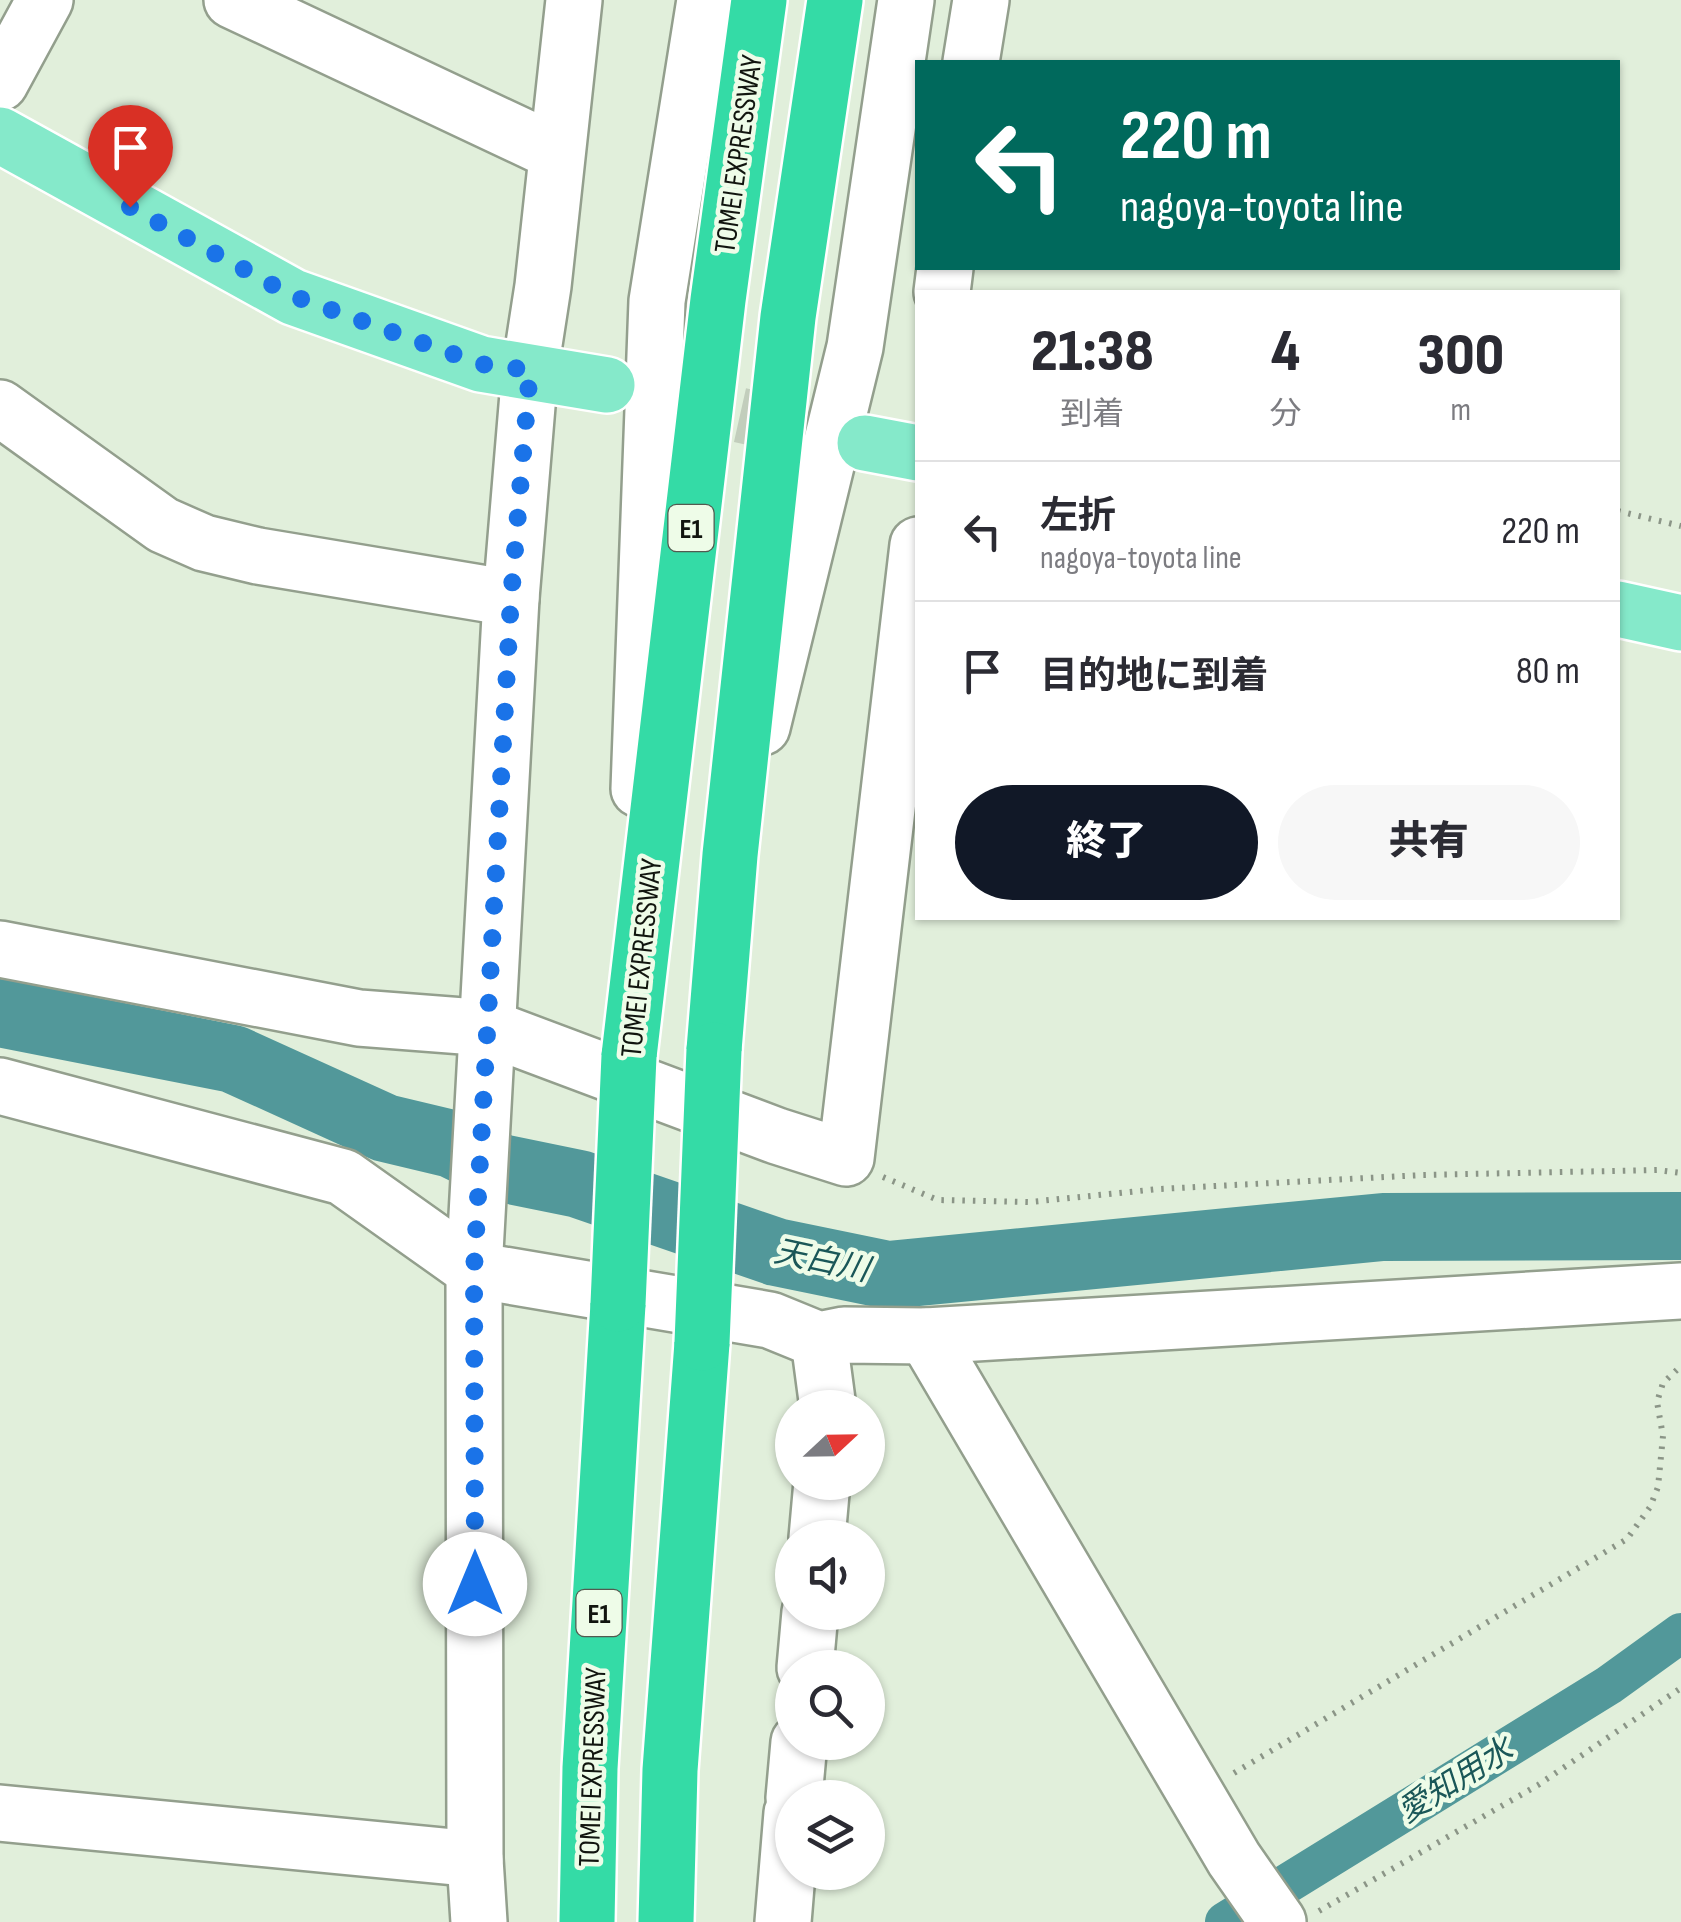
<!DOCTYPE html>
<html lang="ja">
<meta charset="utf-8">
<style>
body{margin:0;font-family:"Sofia Sans Condensed","Noto Sans JP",sans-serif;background:#f7f7f7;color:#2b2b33;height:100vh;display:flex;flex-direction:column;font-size:38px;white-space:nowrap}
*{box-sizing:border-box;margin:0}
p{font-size:32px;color:#7c7c81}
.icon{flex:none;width:55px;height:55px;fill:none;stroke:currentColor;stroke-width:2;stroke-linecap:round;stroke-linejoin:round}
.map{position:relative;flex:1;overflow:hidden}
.details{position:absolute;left:915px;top:290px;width:705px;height:630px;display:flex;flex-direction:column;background:#fff;border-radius:0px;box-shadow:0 2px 8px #0004}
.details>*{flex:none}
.guide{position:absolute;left:915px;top:60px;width:705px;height:210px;border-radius:0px;box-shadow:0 2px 8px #0004;background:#00695c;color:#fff;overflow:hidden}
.needle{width:65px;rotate:68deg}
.fabs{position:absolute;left:775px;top:1390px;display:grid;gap:20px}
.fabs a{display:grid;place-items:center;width:110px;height:110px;border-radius:50%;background:#fff;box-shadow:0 2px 8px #0004;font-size:50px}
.pin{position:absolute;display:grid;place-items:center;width:85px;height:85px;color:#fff;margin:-102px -42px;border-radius:50% 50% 50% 0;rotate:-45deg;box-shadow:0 0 10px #0007}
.pin .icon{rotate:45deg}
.me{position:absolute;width:110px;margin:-55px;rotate:0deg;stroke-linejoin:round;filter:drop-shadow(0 0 8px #0008)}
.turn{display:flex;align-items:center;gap:35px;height:210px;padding:0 40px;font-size:45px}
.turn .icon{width:130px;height:130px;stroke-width:2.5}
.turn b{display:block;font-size:70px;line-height:85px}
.eta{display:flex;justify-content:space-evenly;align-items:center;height:170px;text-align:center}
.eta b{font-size:60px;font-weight:800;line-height:70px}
.cta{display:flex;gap:20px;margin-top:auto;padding:20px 40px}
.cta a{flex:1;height:115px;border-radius:60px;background:#111827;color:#fff;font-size:40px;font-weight:800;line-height:115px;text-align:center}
.cta a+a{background:#f7f7f7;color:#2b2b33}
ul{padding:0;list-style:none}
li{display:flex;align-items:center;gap:30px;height:140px;padding:0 40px;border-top:2px solid #e1e1e2}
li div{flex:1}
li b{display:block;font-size:38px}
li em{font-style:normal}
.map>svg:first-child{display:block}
</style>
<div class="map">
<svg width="1681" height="1922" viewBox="0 0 1681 1922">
<rect width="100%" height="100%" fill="#e1efdb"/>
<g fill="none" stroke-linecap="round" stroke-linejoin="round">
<polyline stroke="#52989a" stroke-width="40" points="1225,1922 1609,1685 1681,1633"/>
<polyline stroke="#52989a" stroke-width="68" points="0,1013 233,1059 385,1128 452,1144 501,1168 579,1184 776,1252 888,1275 1383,1227 1681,1226"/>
<polyline stroke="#c2cebc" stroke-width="55" stroke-dasharray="55 28" stroke-linecap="butt" points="659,397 824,434"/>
<defs>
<g id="minor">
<polyline points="232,0 555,152"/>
<polyline points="971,62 981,0"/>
<polyline points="0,83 45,0"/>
<polyline points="942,292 945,268"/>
<polyline points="0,408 163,525 204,543 258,556 511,598"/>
<polyline points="762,727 855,347 906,0"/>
<polyline points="639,789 657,301 705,0"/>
<polyline points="0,949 359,1018 489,1028 777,1136 846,1158 918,545"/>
<polyline points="0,1086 343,1177 474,1270 770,1320 819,1340 844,1335 926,1336 1681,1291"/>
<polyline points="926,1336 1234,1859 1278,1922"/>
<polyline points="819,1340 828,1408"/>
<polyline points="817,1538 822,1482"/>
<polyline points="805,1668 810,1612"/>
<polyline points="794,1798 799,1742"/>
<polyline points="0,1813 475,1859"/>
<polyline points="479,1922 475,1859 474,1270 511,598 530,370 543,286 574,0"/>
<polyline points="783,1922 792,1813"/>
</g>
<g id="major">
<polyline points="0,135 293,297 481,364 607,385"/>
<polyline points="865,443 918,453"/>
<polyline points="1618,609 1681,623"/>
</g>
<g id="highway">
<polyline points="714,1050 730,855 788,317 835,0"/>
<polyline points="629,1056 718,300 759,0"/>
<polyline points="587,1922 590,1768 618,1304"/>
<polyline points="666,1922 670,1770 702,1343"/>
</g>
</defs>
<use href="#minor" stroke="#939f8d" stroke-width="60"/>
<use href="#major" stroke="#fff" stroke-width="60"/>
<use href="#highway" stroke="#fff" stroke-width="60"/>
<g stroke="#8b9587" stroke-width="6" stroke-dasharray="2.5 8" stroke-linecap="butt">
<polyline points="1618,511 1681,526"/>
<polyline points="883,1177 938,1200 1030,1202 1159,1189 1423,1175 1657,1170 1681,1173"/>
<polyline points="1234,1773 1627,1539 1650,1507 1658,1487 1663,1436 1657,1402 1663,1383 1681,1366"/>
<polyline points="1319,1911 1538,1785 1681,1688"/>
</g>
<use href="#minor" stroke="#fff" stroke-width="55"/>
<use href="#major" stroke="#85e9ca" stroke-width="55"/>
<use href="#highway" stroke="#34dba6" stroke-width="55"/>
<defs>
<g id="highway-bridge">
<polyline points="618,1304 629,1056"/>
<polyline points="702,1343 714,1050"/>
</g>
</defs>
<use href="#highway-bridge" stroke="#fff" stroke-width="60" stroke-linecap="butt"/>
<use href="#highway-bridge" stroke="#34dba6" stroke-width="55"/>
</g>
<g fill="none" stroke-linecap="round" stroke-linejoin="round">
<polyline stroke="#1a73e8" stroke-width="18" stroke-dasharray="0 32.4" points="130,207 293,296 481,364 530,370 511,598 474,1270 475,1584"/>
</g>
<g text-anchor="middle" stroke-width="9" stroke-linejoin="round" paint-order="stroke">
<g fill="#eefce8" stroke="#535a50" stroke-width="2.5">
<rect x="668.5" y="505" width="45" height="46" rx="8"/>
<rect x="576.5" y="1590" width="45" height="46" rx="8"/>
</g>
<g font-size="28" font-weight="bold" fill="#11150f">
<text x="691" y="538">E1</text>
<text x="599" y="1623">E1</text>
</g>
<g font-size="30" fill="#11150f" stroke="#eefce8">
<text transform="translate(738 154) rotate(-82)" y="10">TOMEI EXPRESSWAY</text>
<text transform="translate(641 958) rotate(-84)" y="10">TOMEI EXPRESSWAY</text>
<text transform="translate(592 1767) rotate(-88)" y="10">TOMEI EXPRESSWAY</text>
</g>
<g font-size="32" font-style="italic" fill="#1a5758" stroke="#eefce8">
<text transform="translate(822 1260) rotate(12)" y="11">天白川</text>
<text transform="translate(1455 1780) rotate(-32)" y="11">愛知用水</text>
</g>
</g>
</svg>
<div class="fabs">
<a><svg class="needle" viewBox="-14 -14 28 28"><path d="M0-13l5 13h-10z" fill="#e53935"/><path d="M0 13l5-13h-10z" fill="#7c7c81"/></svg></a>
<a><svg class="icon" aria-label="sound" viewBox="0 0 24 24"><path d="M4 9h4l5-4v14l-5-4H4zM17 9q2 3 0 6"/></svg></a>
<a><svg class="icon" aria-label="search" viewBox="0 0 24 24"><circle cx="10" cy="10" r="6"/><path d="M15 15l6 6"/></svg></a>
<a><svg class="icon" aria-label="layers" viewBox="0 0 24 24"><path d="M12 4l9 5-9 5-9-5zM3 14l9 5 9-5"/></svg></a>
</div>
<div class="pin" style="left:130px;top:207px;background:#d93025"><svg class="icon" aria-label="arrive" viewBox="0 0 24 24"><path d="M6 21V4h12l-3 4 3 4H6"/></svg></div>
<svg class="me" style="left:475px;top:1584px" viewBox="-20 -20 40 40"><circle r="19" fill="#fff"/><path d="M0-13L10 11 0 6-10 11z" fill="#1a73e8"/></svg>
<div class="guide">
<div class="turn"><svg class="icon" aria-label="left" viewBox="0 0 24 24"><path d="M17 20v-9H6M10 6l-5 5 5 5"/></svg><div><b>220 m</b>nagoya-toyota line</div></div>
</div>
<section class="details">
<div class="eta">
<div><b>21:38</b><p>到着</p></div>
<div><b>4</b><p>分</p></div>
<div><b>300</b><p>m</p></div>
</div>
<ul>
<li><svg class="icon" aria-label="left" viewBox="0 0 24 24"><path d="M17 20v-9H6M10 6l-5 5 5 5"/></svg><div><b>左折</b><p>nagoya-toyota line</p></div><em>220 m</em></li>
<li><svg class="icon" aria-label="arrive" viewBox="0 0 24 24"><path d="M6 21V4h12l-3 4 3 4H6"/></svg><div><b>目的地に到着</b></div><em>80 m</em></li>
</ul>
<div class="cta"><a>終了</a><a>共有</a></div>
</section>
</div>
